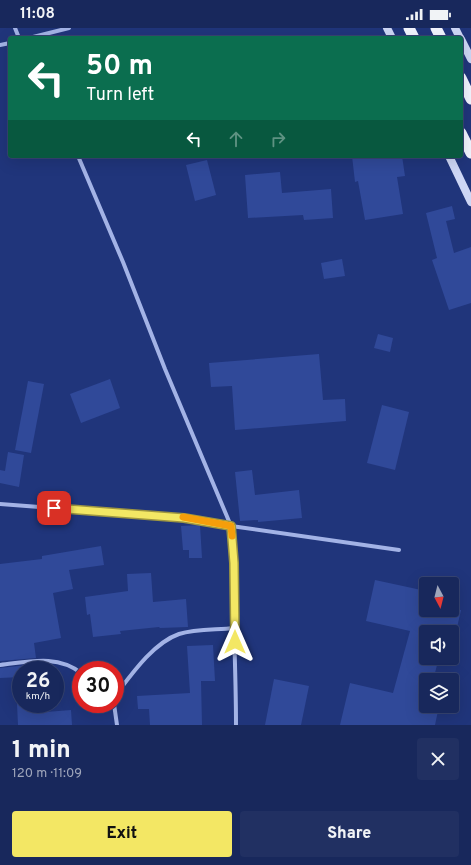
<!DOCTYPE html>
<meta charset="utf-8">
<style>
body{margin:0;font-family:Overpass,sans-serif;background:#213062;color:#f1f3f6;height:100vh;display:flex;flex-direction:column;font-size:15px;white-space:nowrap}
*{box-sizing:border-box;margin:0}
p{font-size:13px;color:#9fa6bb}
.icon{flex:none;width:22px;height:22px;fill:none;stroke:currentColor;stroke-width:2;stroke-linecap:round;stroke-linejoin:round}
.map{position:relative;height:697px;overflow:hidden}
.panel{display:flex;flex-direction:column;background:#18285c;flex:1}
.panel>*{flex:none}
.guide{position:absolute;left:8px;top:8px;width:455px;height:122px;border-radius:4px;box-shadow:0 4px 16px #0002,0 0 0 1px #364472;background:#0b6e4f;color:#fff;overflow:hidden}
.needle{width:26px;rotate:173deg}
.fabs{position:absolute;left:419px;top:549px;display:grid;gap:8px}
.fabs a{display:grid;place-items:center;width:40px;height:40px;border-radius:4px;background:#18285c;box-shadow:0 4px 16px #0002,0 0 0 1px #364472;font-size:20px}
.speed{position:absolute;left:12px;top:633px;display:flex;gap:8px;font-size:20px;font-weight:700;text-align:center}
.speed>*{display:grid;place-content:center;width:52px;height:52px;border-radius:50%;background:#18285c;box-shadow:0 4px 16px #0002,0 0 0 1px #364472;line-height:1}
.speed small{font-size:10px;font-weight:400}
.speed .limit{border:6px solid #d22;background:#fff;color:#111}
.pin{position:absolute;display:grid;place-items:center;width:34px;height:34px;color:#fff;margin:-17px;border-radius:8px;box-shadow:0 2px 6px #0006}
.me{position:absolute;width:44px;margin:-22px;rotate:0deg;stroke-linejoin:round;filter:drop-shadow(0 0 3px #0008)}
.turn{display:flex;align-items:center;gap:14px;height:84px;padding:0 12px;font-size:18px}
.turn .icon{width:52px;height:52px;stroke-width:2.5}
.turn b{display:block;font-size:28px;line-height:34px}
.lanes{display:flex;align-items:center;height:38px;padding:0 12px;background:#0003;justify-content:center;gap:20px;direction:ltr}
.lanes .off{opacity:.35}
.round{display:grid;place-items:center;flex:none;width:42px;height:42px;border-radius:4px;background:#213062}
.summary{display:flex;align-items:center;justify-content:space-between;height:68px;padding:0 12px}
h1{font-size:24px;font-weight:800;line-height:30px}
.cta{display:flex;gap:8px;margin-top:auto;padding:8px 12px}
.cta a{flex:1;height:46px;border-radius:4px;background:#f3e764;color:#111;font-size:16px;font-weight:800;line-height:46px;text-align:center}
.cta a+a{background:#213062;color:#f1f3f6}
.status{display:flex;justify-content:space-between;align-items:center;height:28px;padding:0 20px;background:#18285c;direction:ltr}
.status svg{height:11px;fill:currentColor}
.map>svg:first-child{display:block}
</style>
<div class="status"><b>11:08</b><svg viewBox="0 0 49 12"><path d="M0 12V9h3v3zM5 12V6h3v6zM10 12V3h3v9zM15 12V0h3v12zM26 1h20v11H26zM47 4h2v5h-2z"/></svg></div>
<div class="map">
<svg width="471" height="697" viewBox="0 0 471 697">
<rect width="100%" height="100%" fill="#20357b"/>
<g fill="#304999">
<polygon points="352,128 402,128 405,148 397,149 403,186 365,192 358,153 355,154"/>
<polygon points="207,132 216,167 195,173 186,137"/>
<polygon points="280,144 282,165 331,161 333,190 304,192 303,187 248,190 245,147"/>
<polygon points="452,178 455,191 446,193 454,225 471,219 471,275 449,282 432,232 437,230 426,185"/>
<polygon points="342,231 345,248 324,251 321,235"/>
<polygon points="378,306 393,310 390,324 374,320"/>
<polygon points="319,326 323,372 345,371 346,393 235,402 232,358 211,359 209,335"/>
<polygon points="110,351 120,380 81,395 70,366"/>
<polygon points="28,353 44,356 31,425 15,422"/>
<polygon points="382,377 409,384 395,442 367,435"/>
<polygon points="8,424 24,427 19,459 0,455 0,442 5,443"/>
<polygon points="252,442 255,467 299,462 302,490 258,494 258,492 240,493 235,444"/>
<polygon points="200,497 202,530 189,530 189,522 183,522 181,498"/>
<polygon points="101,518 104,537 69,542 73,561 53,565 61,610 34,615 36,630 0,633 0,536 42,531 42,528"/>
<polygon points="151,545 153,574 186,571 188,599 160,600 159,599 120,603 121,606 93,609 90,586 87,587 85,569 128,563 127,546"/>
<polygon points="375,552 426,563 426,582 461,582 456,604 426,604 426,630 439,630 433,652 426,652 426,678 439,678 435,697 340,697 350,655 393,665 410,603 366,593"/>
<polygon points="213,617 215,653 201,653 202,697 150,697 149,681 138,681 137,668 190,665 187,618"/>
<polygon points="37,636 37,642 21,642 21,649 0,650 0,640"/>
<polygon points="274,651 309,658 301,697 265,697"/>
<polygon points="17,676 38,676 39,682 46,682 46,684 71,682 72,697 18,697"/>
</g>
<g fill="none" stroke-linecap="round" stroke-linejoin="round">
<g stroke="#a3b3e6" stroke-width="4">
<polyline points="15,0 19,10"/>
<polyline points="29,10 69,0"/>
<polyline points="0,17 10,15"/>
<path d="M78 128 123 234 165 341 231 498C236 533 234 567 234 602 235 634 236 665 236 697"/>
<polyline points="0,476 184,490 231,498 399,522"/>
<path d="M0 637C28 634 57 626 81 645"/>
<path d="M115 668C131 647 153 615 179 606 196 601 217 602 234 600"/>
<polyline points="114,676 117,697"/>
</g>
<g stroke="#cdd6f5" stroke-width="8">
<polyline points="387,0 392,10"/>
<polyline points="455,0 460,10"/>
<polyline points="461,11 471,31"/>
<polyline points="449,128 471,174"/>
</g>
<g stroke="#f2f4fe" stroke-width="11">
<polyline points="409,0 414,10"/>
<polyline points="436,0 441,10"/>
<polyline points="461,50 471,71"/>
<polyline points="461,105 471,125"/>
</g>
</g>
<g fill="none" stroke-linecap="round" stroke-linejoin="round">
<defs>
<polyline id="route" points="54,480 184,490 231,498 234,535 235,614"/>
</defs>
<use href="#route" stroke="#9e9641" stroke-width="10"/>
<use href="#route" stroke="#f3e764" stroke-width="7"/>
<polyline stroke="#f59e0b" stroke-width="7" points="183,489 231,498 232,508"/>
</g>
</svg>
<div class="fabs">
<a><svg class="needle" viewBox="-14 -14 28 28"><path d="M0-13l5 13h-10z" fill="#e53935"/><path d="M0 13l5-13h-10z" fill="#9fa6bb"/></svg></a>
<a><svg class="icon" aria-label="sound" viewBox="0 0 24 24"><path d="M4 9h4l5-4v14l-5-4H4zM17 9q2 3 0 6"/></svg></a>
<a><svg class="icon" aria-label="layers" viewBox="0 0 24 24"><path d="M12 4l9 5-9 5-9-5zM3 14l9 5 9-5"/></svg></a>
</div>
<div class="speed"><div>26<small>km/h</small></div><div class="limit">30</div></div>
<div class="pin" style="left:54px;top:480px;background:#d93025"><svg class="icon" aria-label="arrive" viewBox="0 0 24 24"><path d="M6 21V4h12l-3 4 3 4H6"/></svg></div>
<svg class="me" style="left:235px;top:614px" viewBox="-20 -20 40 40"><path d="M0-17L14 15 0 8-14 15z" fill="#f3e764" stroke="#fff" stroke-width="4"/></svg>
<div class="guide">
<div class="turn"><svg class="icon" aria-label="left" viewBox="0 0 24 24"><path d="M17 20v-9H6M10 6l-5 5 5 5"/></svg><div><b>50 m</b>Turn left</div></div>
<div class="lanes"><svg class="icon" aria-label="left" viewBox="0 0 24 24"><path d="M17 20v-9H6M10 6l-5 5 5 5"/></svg><svg class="icon off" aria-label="ahead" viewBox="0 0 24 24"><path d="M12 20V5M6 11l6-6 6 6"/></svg><svg class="icon off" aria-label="right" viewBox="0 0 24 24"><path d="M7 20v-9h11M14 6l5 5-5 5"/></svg></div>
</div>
</div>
<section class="panel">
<div class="summary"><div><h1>1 min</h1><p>120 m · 11:09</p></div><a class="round"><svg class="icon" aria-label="close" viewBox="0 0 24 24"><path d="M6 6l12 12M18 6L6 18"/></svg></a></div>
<div class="cta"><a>Exit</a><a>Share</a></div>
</section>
